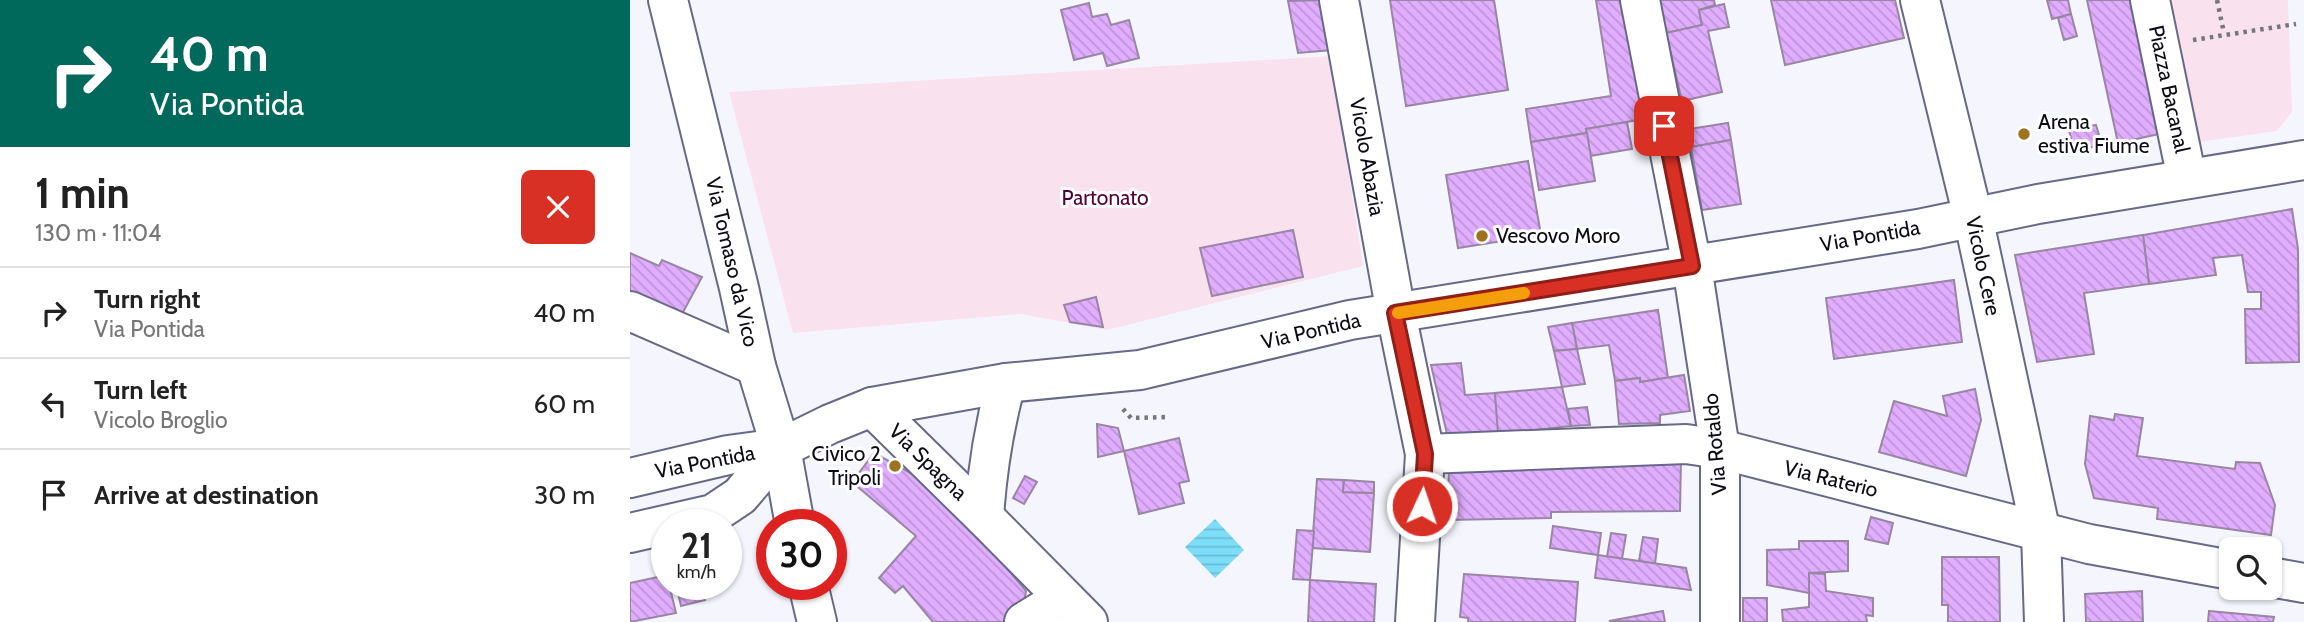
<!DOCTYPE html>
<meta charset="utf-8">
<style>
body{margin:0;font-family:Cabin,sans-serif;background:#f6f6f6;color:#222;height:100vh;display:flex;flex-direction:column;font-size:26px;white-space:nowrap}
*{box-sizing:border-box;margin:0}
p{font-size:23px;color:#767676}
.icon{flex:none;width:38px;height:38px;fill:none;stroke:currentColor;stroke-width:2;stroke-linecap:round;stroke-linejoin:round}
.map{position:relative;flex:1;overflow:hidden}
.drawer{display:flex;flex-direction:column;background:#fff;width:630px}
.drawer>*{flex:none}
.hud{background:#00695c;color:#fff;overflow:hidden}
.fabs{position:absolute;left:1589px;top:537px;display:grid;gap:14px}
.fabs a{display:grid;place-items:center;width:63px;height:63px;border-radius:10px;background:#fff;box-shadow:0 2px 5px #0004;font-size:35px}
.speed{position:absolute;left:21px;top:509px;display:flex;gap:14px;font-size:35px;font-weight:700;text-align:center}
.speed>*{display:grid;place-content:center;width:91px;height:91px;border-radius:50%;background:#fff;box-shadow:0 2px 5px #0004;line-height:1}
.speed small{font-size:18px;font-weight:400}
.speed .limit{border:10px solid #d22;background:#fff;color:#111}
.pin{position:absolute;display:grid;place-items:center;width:60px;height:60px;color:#fff;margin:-30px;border-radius:14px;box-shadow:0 4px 10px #0006}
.me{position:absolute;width:77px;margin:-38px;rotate:3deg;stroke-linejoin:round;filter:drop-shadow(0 0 5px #0008)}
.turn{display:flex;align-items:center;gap:24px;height:147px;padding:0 35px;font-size:32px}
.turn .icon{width:91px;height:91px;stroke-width:2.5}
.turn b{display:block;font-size:49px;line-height:60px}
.round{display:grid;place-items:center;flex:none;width:74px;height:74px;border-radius:10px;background:#f6f6f6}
.headline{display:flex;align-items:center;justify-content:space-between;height:119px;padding:0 35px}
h1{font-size:42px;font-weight:800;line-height:52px}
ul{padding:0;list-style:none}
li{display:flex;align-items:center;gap:21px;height:91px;padding:0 35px;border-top:2px solid #e0e0e0}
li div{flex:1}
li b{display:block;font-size:26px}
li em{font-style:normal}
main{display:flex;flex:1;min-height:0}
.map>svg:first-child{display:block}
</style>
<main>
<section class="drawer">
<div class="hud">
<div class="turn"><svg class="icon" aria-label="right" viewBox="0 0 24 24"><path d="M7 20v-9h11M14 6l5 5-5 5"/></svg><div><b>40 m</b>Via Pontida</div></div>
</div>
<div class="headline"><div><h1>1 min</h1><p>130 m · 11:04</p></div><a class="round" style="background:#d93025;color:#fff"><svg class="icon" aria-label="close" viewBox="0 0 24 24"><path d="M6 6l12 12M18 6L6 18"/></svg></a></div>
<ul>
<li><svg class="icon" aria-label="right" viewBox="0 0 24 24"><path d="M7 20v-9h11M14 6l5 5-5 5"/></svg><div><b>Turn right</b><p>Via Pontida</p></div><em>40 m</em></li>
<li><svg class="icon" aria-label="left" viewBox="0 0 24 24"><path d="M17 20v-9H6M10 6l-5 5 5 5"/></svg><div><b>Turn left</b><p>Vicolo Broglio</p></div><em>60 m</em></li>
<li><svg class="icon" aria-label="arrive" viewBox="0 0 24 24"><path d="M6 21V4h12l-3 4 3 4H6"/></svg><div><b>Arrive at destination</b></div><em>30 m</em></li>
</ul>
</section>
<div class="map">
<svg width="1674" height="622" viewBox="0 0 1674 622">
<defs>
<pattern id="water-rules" width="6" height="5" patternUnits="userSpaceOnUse" patternTransform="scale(1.75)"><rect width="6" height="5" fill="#7ddef9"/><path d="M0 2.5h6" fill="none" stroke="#6bbdd5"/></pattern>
<pattern id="building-back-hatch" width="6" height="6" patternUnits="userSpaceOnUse" patternTransform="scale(1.75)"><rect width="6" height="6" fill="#e0adff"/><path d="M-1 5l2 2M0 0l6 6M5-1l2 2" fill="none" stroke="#bf94da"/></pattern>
</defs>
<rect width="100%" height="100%" fill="#f5f6fd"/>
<g fill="#fae1ee">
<polygon points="1535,0 1658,0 1662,112 1647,131 1562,143"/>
<polygon points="701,56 733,266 477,330 391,314 163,333 99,92"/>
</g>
<polygon fill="url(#water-rules)" points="585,519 614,550 585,578 555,547"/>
<g fill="url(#building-back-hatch)" stroke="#9886a2" stroke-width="2">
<polygon points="695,0 702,50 668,53 658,1"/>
<polygon points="760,0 864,0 878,90 776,106"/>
<polygon points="966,0 995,0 1014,119 956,129 957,133 901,142 896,109 981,96"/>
<polygon points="1028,0 1084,0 1085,5 1069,10 1072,25 1036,33"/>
<polygon points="1141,0 1265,0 1274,38 1155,65"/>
<polygon points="1417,0 1438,0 1441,14 1422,19"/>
<polygon points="1457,0 1500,0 1529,134 1488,143"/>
<polygon points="459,3 462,17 477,14 481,25 499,20 509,58 477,66 473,53 444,60 431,10"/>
<polygon points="1094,4 1099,27 1078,31 1092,92 1052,101 1036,33 1072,25 1069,10"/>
<polygon points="1441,14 1447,36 1434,40 1428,18"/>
<polygon points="997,122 1002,149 960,156 956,129"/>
<polygon points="1098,123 1101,140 1061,147 1059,129"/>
<polygon points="1466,125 1472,145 1444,151 1439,130"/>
<polygon points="957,133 965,181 909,190 901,142"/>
<polygon points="1101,140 1111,204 1072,210 1061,147"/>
<polygon points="898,161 911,235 828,248 816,175"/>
<polygon points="1662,209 1668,249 1669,362 1616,363 1615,309 1631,309 1631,292 1618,292 1612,255 1583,258 1586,275 1519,284 1513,235"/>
<polygon points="663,230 673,277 582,296 570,248"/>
<polygon points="1513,235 1519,284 1454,293 1464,354 1407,362 1385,255"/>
<polygon points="0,253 29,266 32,260 72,277 52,314 0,294"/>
<polygon points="1324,280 1332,342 1204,359 1196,298"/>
<polygon points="466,297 473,327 440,322 434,305"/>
<polygon points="1028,310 1038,378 1010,382 1010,378 985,381 979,345 947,349 942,323"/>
<polygon points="942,323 947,349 924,351 918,327"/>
<polygon points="947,349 955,384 932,387 924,351"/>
<polygon points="831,363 835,395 865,393 870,446 820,447 801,365"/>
<polygon points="1054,375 1060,411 1030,415 1030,423 989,424 985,381 1010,378 1010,382"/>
<polygon points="932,387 941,426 868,434 865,393"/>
<polygon points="1345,389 1351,420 1336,476 1249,452 1264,401 1317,416 1313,396"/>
<polygon points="957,407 960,425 941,426 938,409"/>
<polygon points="1485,414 1513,418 1507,456 1605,469 1606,462 1630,463 1645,505 1641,535 1527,519 1528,508 1464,498 1455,464 1460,416 1484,420"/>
<polygon points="467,424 488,428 494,451 468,457"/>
<polygon points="549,438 559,481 549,483 554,503 509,514 494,451"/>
<polygon points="244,453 301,484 345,530 396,591 393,610 373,622 303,622 273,586 265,593 249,578 286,536 222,482"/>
<polygon points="1051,459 1050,511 921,512 921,518 817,520 819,470"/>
<polygon points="395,476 407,482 394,504 383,498"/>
<polygon points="687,479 714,480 713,492 744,493 740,552 682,548"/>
<polygon points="714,480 744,482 744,493 713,492"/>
<polygon points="1241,517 1263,523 1258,544 1235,539"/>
<polygon points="923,526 971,533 968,555 920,548"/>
<polygon points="667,530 684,531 680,580 663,579"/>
<polygon points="981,533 996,535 992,559 977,557"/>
<polygon points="1013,537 1028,539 1025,564 1009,561"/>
<polygon points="1169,541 1218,541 1218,571 1179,573 1179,593 1137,585 1137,550 1169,549"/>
<polygon points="968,555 1056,568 1061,590 965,578"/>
<polygon points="1312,557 1369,557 1370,622 1318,622 1318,605 1312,605"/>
<polygon points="1179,573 1195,574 1196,591 1243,598 1243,616 1236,615 1237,622 1153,622 1152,610 1179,607"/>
<polygon points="834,574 948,582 945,622 838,622 838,618 830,617"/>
<polygon points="37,575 37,584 39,584 46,613 0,622 0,583"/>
<polygon points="680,580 746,584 744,622 678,622"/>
<polygon points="46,584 71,584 75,600 51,606"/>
<polygon points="1512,591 1513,622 1456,622 1455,594"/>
<rect x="1113" y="598" width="24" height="24"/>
<polygon points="1033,611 1035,622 979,621"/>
<polygon points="1579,611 1644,617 1643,622 1578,622"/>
</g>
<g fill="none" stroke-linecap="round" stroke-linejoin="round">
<defs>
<g id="minor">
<polyline points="38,0 109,288 126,366 151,448 165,525"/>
<polyline points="709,0 766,313 795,454 785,622"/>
<polyline points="1010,0 1062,266 1090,449 1090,622"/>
<polyline points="1290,0 1343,217 1411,533 1414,622"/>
<polyline points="1520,0 1557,179"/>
<polyline points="0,311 126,366"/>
<polyline points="242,407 354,517 458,622"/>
<polyline points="795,454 1056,444 1090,449 1459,544 1601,570"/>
<polyline points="0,478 98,455 151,448 200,424 242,407 376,383 510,370 720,320 1288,229 1408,204 1674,160"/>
<path d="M354 517C357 471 364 427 376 383"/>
<polyline points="0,533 83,514 110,496 151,448"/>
<polyline points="1640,577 1674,583"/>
<polyline points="178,584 187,622"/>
<polyline points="394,622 433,598"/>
</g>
</defs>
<use href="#minor" stroke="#676987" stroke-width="42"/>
<g stroke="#74757e" stroke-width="4.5" stroke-dasharray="3.5 5" stroke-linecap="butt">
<polyline points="1587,0 1594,33"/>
<polyline points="1563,40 1666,24"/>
<polyline points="493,409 501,418 539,417"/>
</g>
<use href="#minor" stroke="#fff" stroke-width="38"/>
</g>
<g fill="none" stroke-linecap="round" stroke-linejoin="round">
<defs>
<polyline id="route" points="792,506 795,454 765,313 1062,266 1034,126"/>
</defs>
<use href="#route" stroke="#8d1f18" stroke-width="18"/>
<use href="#route" stroke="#d93025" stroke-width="12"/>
<polyline stroke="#f59e0b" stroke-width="12" points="768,313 894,293"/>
</g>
<g fill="#9d7221" stroke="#fff" stroke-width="2.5">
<circle cx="1394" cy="134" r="7"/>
<circle cx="852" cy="236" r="7"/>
<circle cx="265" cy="466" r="7"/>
</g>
<g text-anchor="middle" stroke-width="6" stroke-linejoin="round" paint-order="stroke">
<g font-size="21" fill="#0a0b15" stroke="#fff">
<text transform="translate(1539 89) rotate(78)" y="7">Piazza Bacanal</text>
<text transform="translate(737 157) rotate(80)" y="7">Vicolo Abazia</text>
<text transform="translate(1240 236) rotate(-10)" y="7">Via Pontida</text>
<text transform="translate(102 262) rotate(77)" y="7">Via Tomaso da Vico</text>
<text transform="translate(1353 266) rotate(78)" y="7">Vicolo Cere</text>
<text transform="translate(681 331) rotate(-13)" y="7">Via Pontida</text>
<text transform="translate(1085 444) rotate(-95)" y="7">Via Rotaldo</text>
<text transform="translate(75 462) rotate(-11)" y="7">Via Pontida</text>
<text transform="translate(298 462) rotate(44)" y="7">Via Spagna</text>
<text transform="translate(1201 479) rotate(14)" y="7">Via Raterio</text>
</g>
<g font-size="21" fill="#0a0b15" stroke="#fff" text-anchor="start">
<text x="1408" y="129">Arena<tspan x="1408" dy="24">estiva Fiume</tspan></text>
<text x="866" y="243">Vescovo Moro</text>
<text x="251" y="461" text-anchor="end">Civico 2<tspan x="251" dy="24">Tripoli</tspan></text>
</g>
<g font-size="21" fill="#51013a" stroke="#fff">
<text x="475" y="205">Partonato</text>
</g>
</g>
</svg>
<div class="fabs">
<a><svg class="icon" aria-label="search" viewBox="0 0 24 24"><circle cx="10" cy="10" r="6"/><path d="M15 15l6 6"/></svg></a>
</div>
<div class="speed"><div>21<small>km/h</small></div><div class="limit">30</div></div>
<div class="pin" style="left:1034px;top:126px;background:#d93025"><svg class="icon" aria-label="arrive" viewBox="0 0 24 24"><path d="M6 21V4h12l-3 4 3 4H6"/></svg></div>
<svg class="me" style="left:792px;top:506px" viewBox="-20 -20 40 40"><circle r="17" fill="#d93025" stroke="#fff" stroke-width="3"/><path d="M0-11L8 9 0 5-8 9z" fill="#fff"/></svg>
</div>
</main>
